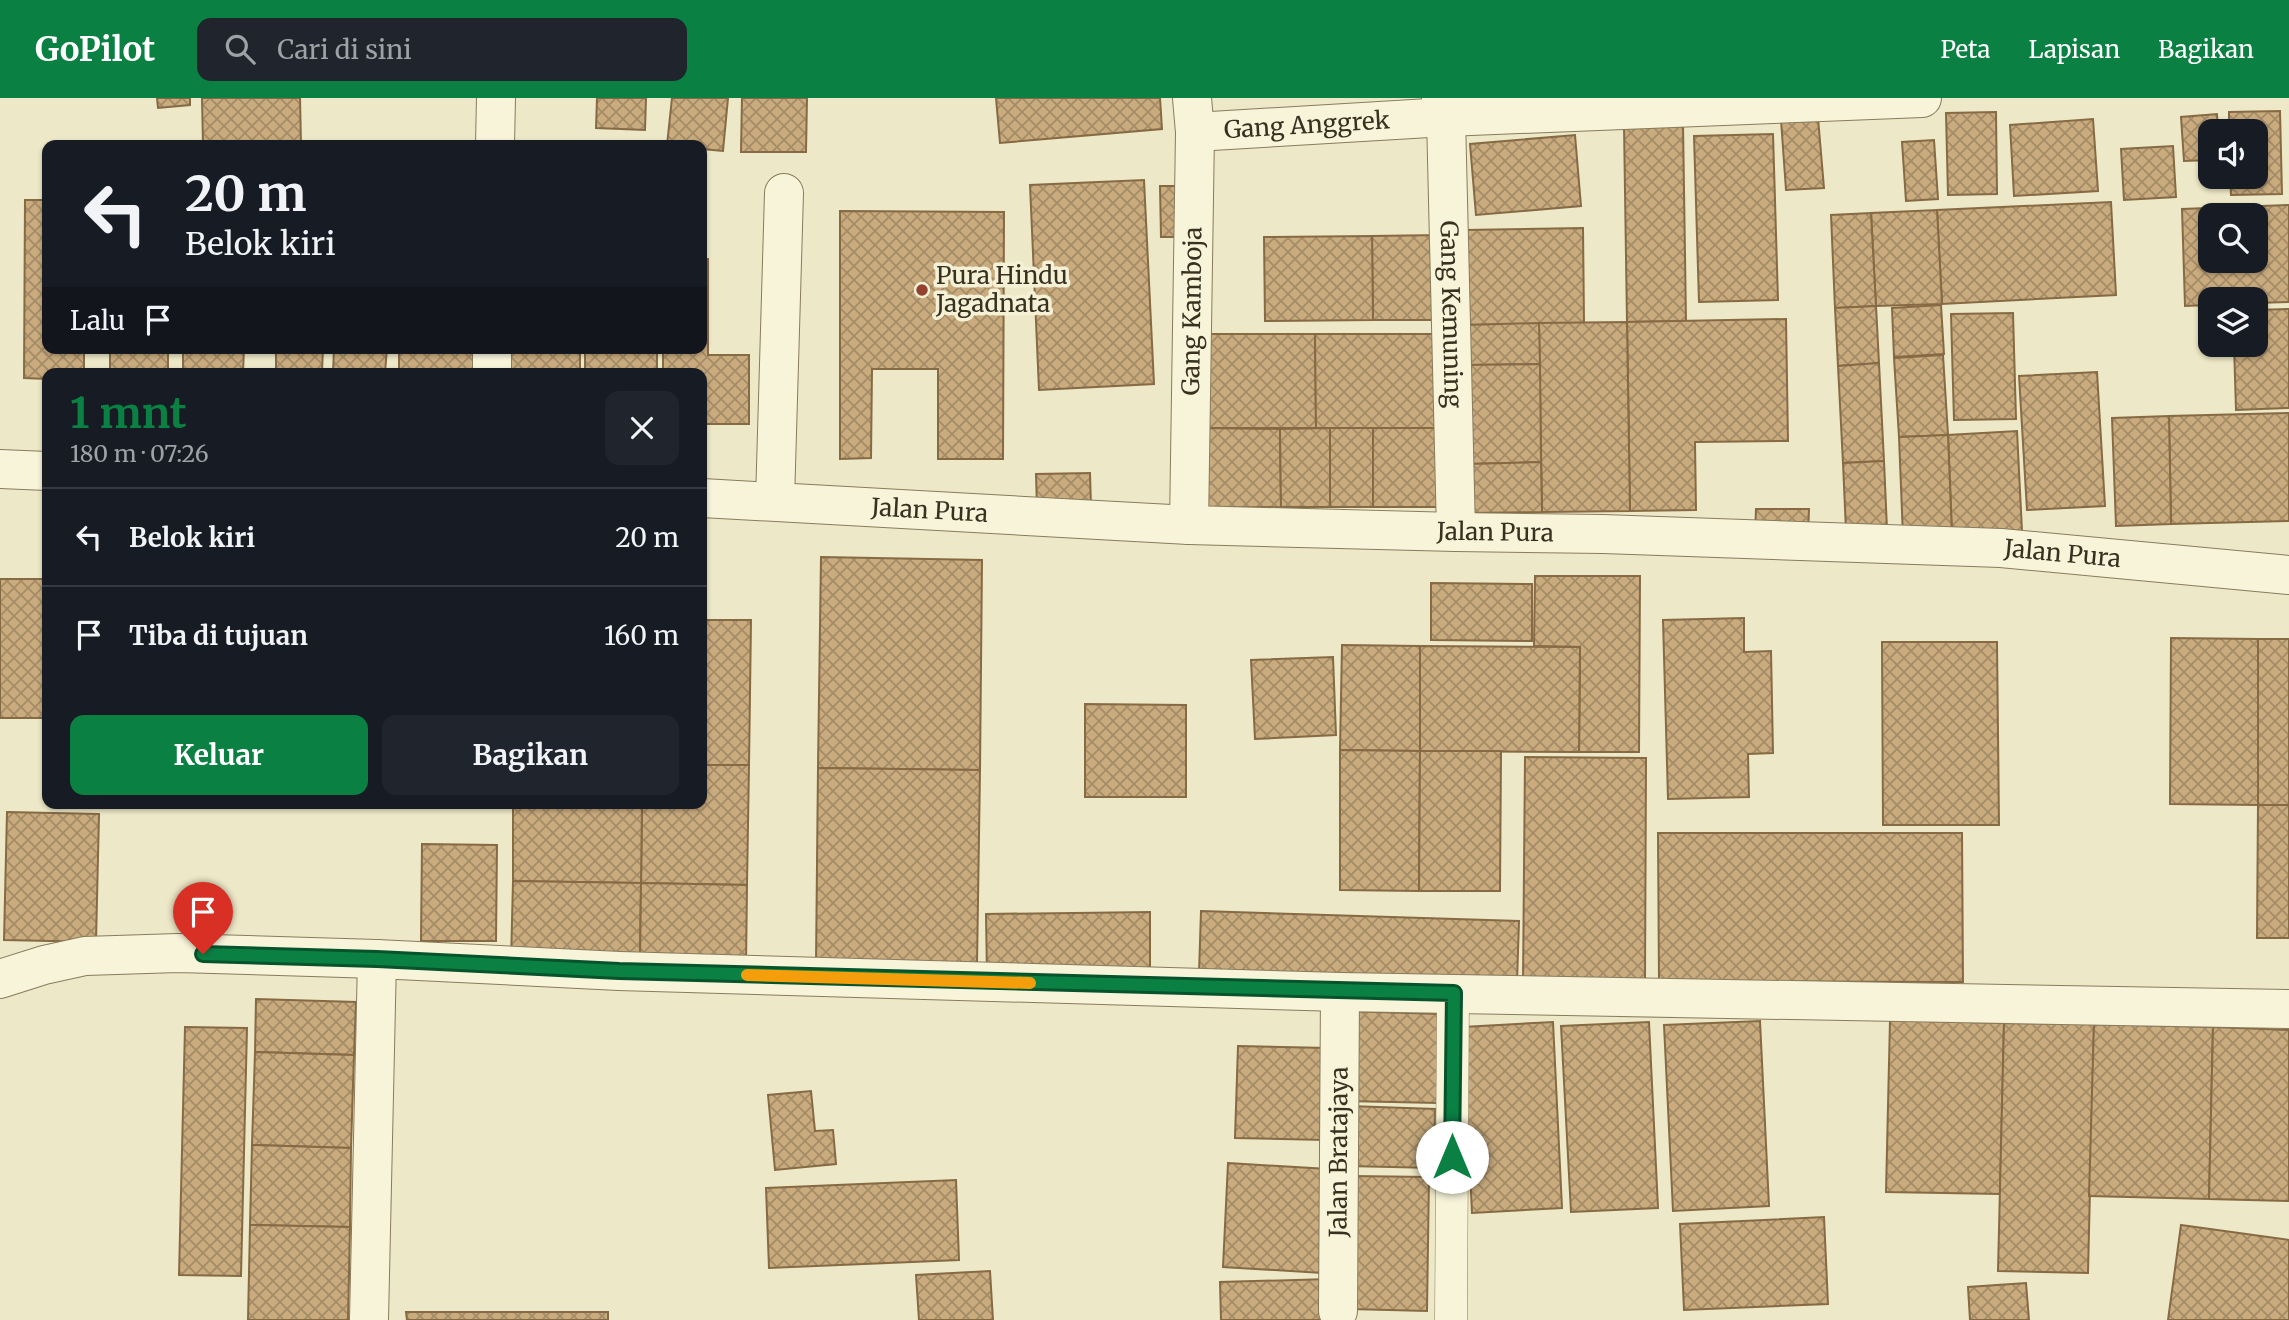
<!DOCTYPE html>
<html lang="id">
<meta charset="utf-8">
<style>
body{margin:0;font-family:Merriweather,serif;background:#20242c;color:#f1f3f6;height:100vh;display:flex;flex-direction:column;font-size:26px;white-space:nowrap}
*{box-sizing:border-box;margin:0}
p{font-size:23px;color:#9ea1a6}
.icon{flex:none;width:38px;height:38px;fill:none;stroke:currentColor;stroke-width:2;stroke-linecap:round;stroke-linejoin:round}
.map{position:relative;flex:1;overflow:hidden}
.panel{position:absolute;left:42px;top:270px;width:665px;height:441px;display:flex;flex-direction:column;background:#171b24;border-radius:14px;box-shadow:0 2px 5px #0004}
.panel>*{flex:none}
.banner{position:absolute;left:42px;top:42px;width:665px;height:214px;border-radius:14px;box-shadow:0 2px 5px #0004;background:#171b24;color:#f1f3f6;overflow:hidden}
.buttons{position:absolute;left:2198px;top:21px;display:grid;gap:14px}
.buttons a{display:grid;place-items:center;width:70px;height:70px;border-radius:14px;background:#171b24;box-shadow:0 2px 5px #0004;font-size:35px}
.pin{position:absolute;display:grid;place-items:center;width:60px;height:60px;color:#fff;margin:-72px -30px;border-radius:50% 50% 50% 0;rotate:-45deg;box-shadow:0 0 7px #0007}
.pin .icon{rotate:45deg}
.me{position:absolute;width:77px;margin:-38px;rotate:0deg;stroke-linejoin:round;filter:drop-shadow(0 0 5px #0008)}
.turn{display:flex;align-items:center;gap:24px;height:147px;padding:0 28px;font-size:32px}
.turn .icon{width:91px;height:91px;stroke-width:2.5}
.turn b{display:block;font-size:49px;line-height:60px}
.then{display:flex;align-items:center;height:66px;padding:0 28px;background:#0003;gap:14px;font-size:26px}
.round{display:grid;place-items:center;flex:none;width:74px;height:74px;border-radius:14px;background:#20242c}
.summary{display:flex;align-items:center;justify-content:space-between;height:119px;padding:0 28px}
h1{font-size:42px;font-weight:700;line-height:52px;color:#0b8043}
.cta{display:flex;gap:14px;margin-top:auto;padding:14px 28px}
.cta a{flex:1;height:80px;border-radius:14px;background:#0b8043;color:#fff;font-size:28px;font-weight:700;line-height:80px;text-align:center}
.cta a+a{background:#20242c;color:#f1f3f6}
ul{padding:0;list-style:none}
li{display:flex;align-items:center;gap:21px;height:98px;padding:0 28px;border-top:2px solid #363941}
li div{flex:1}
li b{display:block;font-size:26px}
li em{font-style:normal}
header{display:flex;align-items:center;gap:42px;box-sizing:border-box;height:98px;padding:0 35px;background:#0b8043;color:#fff}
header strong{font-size:33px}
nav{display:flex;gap:38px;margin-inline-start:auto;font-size:24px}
.search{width:490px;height:63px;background:#20242c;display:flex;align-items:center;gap:18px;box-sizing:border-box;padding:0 24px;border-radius:14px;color:#9ea1a6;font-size:26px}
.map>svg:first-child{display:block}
</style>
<header>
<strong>GoPilot</strong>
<div class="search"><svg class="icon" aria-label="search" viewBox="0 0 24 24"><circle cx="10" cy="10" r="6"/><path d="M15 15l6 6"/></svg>Cari di sini</div>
<nav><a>Peta</a><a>Lapisan</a><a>Bagikan</a></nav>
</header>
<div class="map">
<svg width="2289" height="1222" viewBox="0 0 2289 1222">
<defs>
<pattern id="building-cross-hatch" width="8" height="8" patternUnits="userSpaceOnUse" patternTransform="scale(1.75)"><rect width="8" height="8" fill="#c9ab7e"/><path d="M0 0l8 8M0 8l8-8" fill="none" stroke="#a48c67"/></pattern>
</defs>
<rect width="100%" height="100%" fill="#ede8c7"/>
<g fill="url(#building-cross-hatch)" stroke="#866a44" stroke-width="2" fill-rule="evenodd">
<polygon points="157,0 190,0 190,7 158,10"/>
<polygon points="202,0 300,0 301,47 203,47"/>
<polygon points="597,0 646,0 645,32 596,30"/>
<polygon points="672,0 728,0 723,53 702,51 702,47 667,47"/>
<polygon points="742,0 807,0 806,54 741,54"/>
<polygon points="996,0 1160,0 1162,31 1000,45"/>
<polygon points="2280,13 2282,96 2231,97 2230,79 2256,79 2256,33 2229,33 2229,14"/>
<polygon points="1996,14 1997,96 1948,97 1946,15"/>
<polygon points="2217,16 2218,33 2210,33 2210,62 2184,63 2181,19"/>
<polygon points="1818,20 1824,90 1786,92 1781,22"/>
<polygon points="2093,21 2098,93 2014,98 2010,27"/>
<polygon points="1683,26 1686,223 1627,224 1624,27"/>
<polygon points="1773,36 1778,202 1699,204 1694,38"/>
<polygon points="1575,37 1581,108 1476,117 1470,46"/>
<polygon points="1934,42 1938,101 1906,103 1902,44"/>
<polygon points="2173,48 2176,99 2124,102 2121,51"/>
<polygon points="1144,82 1154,286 1039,292 1030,87"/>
<polygon points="1160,88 1180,88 1181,139 1161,139"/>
<polygon points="25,102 47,102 47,250 84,250 84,275 47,275 47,281 24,280"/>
<polygon points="2111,104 2116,197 1942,206 1937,112"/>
<path d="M2289 107V204L2256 205V201H2210V207L2185 208 2182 111ZM2210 117H2256V163H2210Z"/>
<polygon points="1937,112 1942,206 1876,208 1871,115"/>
<polygon points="840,113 1004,114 1003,361 938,361 938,271 872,271 871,360 840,361"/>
<polygon points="1871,115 1876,208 1835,210 1831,117"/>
<polygon points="1583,130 1584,225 1466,227 1464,132"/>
<polygon points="1442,137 1442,222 1373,222 1372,138"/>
<polygon points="1372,138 1373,222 1265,223 1264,139"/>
<polygon points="702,161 708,161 708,257 749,257 749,326 702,326 702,275 663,275 663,250 702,250"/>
<polygon points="1941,207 1944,256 1894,259 1892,210"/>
<polygon points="1876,208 1879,265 1838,268 1835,210"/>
<polygon points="2289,211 2289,310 2236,312 2234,247 2256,247 2256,212"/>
<polygon points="2013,215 2016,321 1954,322 1951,216"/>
<polygon points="1786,221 1788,343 1695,344 1696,412 1630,413 1627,224"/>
<polygon points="1627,224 1630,413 1542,414 1539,225"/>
<polygon points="1539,225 1540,266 1467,267 1466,227"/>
<polygon points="1205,236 1315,236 1316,330 1205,330"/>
<polygon points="1315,236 1441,236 1441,330 1316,330"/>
<rect x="110" y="250" width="58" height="25"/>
<polygon points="183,250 244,250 243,275 183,275"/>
<polygon points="276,250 323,250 322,274 276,273"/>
<polygon points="334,250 387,250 385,275 333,275"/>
<polygon points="399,250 480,250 479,275 399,275"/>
<rect x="511" y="250" width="69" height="25"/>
<rect x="585" y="250" width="72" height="25"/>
<polygon points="1943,257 1948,337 1899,339 1894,260"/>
<polygon points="1879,265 1884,363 1843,365 1838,268"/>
<polygon points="1540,266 1541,364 1468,366 1467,267"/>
<polygon points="2097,274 2105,408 2027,412 2019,278"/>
<polygon points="2289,315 2289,423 2171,426 2169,318"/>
<polygon points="2169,318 2171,426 2116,428 2112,320"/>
<polygon points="1205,330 1280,331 1281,409 1205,410"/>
<rect x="1330" y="330" width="43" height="79"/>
<polygon points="1330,330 1330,409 1281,409 1280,331"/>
<rect x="1373" y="330" width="68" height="79"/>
<polygon points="2017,333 2022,433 1952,437 1948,337"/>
<polygon points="1948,337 1952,437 1903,439 1899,339"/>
<polygon points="1884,363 1887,431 1846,433 1843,365"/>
<polygon points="1541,364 1542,414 1469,415 1468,366"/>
<polygon points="1090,375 1091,409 1037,410 1036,376"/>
<polygon points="1756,411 1809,411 1808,439 1755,438"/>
<polygon points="821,459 982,462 980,672 818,670"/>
<polygon points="1535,478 1640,478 1639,654 1579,654 1580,549 1534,548"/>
<rect x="0" y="481" width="47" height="139"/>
<polygon points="1431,485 1532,486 1532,543 1431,542"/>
<polygon points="1744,520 1744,554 1771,553 1773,655 1748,656 1749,699 1668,701 1663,522"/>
<polygon points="702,522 751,522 749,667 702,667"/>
<polygon points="2171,540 2258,541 2258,707 2170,706"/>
<rect x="2258" y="541" width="31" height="166"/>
<polygon points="1882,544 1997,544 1999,727 1883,727"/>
<polygon points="1342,547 1420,548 1420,653 1340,652"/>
<polygon points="1420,548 1580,549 1579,654 1420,653"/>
<polygon points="1333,559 1336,637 1255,641 1251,562"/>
<polygon points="1085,606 1186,607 1186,699 1085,699"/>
<polygon points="1340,652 1420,653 1419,793 1340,792"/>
<polygon points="1420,653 1501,653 1500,793 1419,793"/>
<polygon points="1525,659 1646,660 1645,884 1523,883"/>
<polygon points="702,667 749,667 747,787 641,785 642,705 702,705"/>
<polygon points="818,670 980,672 977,867 816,865"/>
<polygon points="513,705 642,705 641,785 513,783"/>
<polygon points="2258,707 2289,707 2289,840 2257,840"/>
<polygon points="7,714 99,716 96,844 4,842"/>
<polygon points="1658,735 1962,735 1963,884 1659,883"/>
<polygon points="422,746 497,747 496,843 421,843"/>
<polygon points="513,783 641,785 640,866 511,864"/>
<polygon points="641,785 747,787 746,867 640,866"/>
<polygon points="1201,813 1519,823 1517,884 1199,875"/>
<polygon points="1150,814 1150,877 987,879 986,816"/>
<polygon points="256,901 356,904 354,957 255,954"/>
<polygon points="1346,913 1440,916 1438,1005 1345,1003"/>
<polygon points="1890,922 2004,925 2000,1096 1886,1094"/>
<polygon points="1760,923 1769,1108 1673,1113 1664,927"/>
<polygon points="1553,924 1562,1110 1472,1115 1463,929"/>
<polygon points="1649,924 1658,1110 1571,1114 1561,928"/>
<polygon points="2004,925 2094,926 2088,1175 1998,1173"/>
<polygon points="2094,926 2213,929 2209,1101 2089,1098"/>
<polygon points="185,929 247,930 241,1178 179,1177"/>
<polygon points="2213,929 2289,932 2289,1103 2209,1101"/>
<polygon points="1238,948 1328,950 1325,1042 1235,1040"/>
<polygon points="255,954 354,957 351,1050 252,1047"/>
<polygon points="811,993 815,1033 833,1032 836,1066 775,1072 768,997"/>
<polygon points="1349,1008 1435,1011 1434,1070 1348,1068"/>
<polygon points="252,1047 351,1050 350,1129 250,1127"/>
<polygon points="1228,1065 1328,1071 1322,1175 1223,1169"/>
<polygon points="1353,1078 1429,1079 1427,1213 1350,1211"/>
<polygon points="956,1082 959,1162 769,1170 766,1090"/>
<polygon points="1824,1119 1828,1206 1684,1212 1680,1126"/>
<polygon points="250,1127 350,1129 348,1222 248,1222"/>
<polygon points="2181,1127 2289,1142 2289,1222 2168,1222"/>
<polygon points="990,1173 993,1222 919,1222 916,1177"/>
<polygon points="1330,1181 1331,1222 1221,1222 1220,1184"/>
<polygon points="2026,1185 2029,1222 1970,1222 1968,1189"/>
<polygon points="406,1214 608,1214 608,1222 407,1222"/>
</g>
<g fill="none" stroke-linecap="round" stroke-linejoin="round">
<defs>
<polyline id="lane" points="1451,1222 1453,895"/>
<g id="street">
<path id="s1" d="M1441 0 1446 19 1456 434"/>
<path id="s2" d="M1195 34 1446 19 1922 0"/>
<polyline points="495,47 496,0"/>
<polyline points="492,275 492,250"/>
<polyline points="0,371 47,373"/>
<path id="s3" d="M702 400 1189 427 1456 434 1603 436 2001 450 2289 477"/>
<polyline points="775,403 784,95"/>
<path id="s4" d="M1189 427 1195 34 1192 0"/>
<polyline points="0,881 44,867 85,858 178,855 377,861 619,873 1340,894 2289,911"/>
<path id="s5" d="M1338 1213 1340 894"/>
<polyline points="369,1222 377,861"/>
</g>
</defs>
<use href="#lane" stroke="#887b5d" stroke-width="33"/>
<use href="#street" stroke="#887b5d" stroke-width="40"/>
<use href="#lane" stroke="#f8f4da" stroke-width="32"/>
<use href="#street" stroke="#f8f4da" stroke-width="38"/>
</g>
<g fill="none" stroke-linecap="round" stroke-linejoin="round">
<defs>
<polyline id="route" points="203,856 377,861 619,873 1454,895 1452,1059"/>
</defs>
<use href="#route" stroke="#07532c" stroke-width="18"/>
<use href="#route" stroke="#0b8043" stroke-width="12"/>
<polyline stroke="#f59e0b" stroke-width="12" points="747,877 1030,885"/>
</g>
<circle fill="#94412f" stroke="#f4f1d6" stroke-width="2.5" cx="922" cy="192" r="7"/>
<g text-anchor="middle" stroke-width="7" stroke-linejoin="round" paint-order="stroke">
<g font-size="24" fill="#393020" stroke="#f4f1d6">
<text dy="8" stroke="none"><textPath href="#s2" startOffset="112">Gang Anggrek</textPath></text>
<text dy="8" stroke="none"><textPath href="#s4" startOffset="214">Gang Kamboja</textPath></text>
<text dy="8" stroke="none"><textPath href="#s1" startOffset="217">Gang Kemuning</textPath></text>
<text dy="8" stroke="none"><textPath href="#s3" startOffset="228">Jalan Pura</textPath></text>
<text dy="8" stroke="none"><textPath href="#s3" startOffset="794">Jalan Pura</textPath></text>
<text dy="8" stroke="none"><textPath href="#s3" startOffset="1362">Jalan Pura</textPath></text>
<text dy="8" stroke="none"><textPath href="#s5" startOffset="159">Jalan Bratajaya</textPath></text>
</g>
<g font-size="24" fill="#393020" stroke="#f4f1d6" text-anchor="start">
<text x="936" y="186">Pura Hindu<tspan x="936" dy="28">Jagadnata</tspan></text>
</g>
</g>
</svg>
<div class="buttons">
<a><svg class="icon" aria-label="sound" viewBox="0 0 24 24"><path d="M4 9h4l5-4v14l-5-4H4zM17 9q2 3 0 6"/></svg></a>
<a><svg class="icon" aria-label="search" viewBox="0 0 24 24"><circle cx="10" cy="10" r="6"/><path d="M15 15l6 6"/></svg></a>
<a><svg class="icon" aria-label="layers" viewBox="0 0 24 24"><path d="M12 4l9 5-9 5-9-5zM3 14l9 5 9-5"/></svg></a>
</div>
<div class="pin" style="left:203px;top:856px;background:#d93025"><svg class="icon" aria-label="arrive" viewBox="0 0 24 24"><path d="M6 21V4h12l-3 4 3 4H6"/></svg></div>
<svg class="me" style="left:1452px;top:1059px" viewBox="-20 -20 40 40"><circle r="19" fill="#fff"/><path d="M0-13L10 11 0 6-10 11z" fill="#0b8043"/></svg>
<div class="banner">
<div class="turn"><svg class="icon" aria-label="left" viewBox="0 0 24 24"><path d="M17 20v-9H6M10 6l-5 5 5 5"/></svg><div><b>20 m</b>Belok kiri</div></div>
<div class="then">Lalu<svg class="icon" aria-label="arrive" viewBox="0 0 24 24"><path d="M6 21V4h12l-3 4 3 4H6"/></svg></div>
</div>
<section class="panel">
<div class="summary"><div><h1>1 mnt</h1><p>180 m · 07:26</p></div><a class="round"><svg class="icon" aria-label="close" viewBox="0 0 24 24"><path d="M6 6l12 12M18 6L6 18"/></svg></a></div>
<ul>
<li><svg class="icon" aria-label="left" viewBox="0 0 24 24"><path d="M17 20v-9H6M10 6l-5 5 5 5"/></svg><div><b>Belok kiri</b></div><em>20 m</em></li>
<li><svg class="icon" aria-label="arrive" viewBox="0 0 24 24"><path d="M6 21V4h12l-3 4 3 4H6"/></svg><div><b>Tiba di tujuan</b></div><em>160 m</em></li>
</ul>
<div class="cta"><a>Keluar</a><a>Bagikan</a></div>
</section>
</div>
